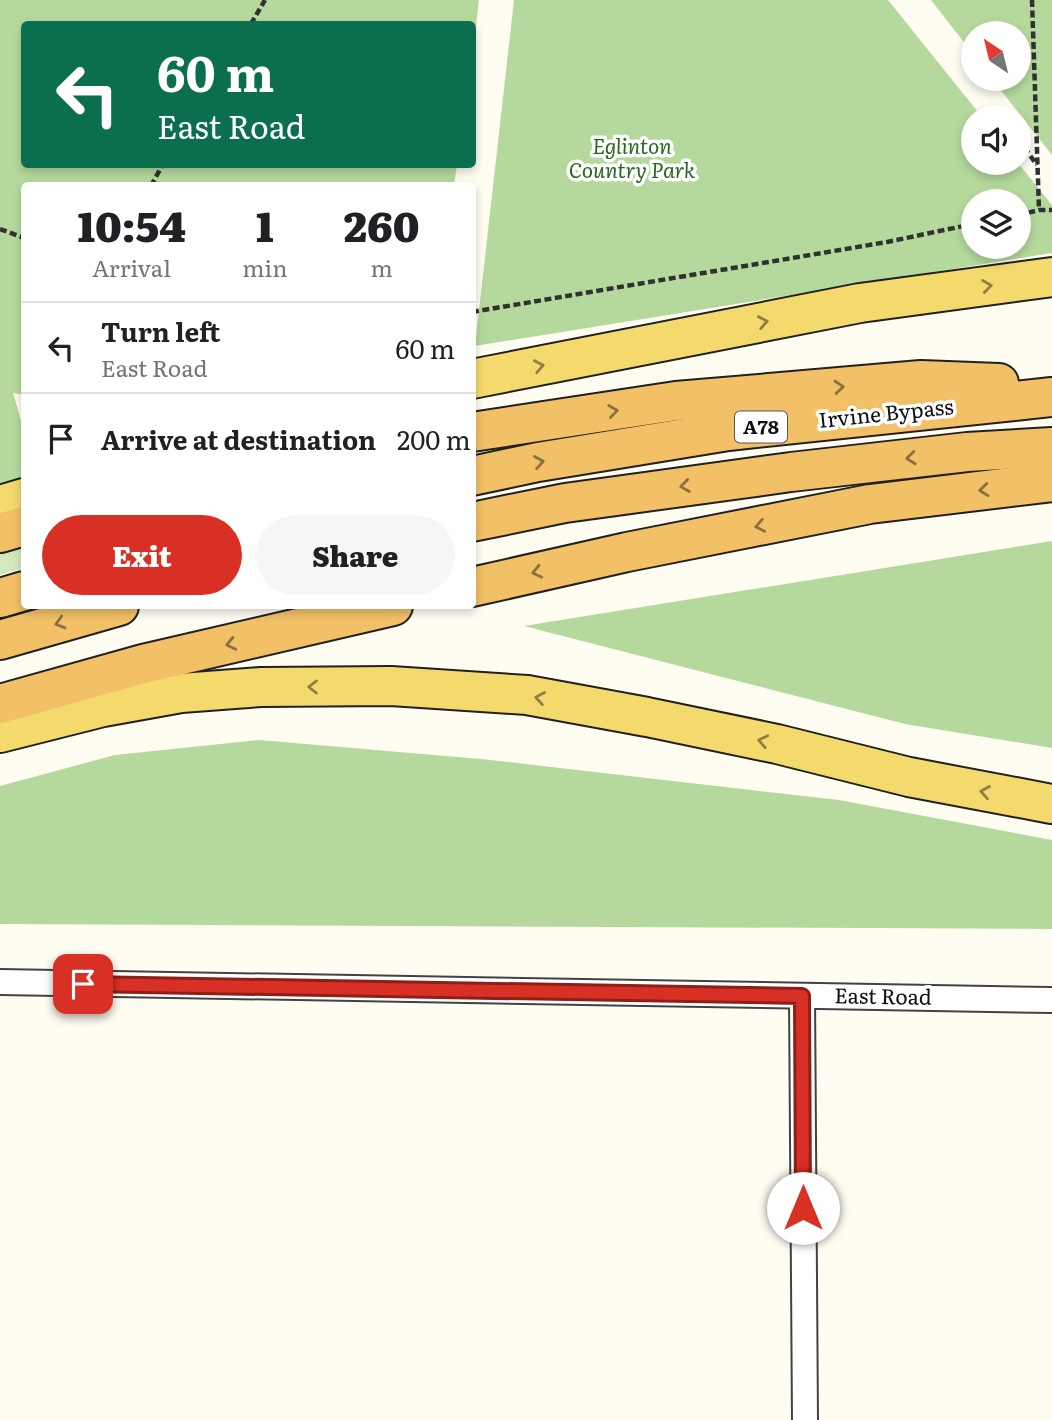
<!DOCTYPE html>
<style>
body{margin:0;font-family:Literata,serif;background:#f6f6f6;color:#202124;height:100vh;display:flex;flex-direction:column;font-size:26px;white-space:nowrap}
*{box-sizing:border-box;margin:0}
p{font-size:23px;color:#757577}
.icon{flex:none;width:38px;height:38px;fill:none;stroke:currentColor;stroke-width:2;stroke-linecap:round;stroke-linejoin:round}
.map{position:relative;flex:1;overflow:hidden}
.details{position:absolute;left:21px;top:182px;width:455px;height:427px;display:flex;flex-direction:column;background:#fff;border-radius:7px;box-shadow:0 4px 10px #0003}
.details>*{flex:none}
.top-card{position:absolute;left:21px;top:21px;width:455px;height:147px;border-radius:7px;box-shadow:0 4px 10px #0003;background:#0b6e4f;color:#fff;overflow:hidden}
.needle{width:46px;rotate:325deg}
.buttons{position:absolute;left:961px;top:21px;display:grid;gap:14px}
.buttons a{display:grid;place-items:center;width:70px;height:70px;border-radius:50%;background:#fff;box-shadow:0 4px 10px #0003;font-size:35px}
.pin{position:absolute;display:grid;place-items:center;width:60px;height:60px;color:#fff;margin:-30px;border-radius:14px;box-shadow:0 4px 10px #0006}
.me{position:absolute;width:77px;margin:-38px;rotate:0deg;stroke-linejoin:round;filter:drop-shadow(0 0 5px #0008)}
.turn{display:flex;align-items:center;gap:24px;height:147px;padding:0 21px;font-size:32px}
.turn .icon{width:91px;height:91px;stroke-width:2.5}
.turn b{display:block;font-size:49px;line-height:60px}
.eta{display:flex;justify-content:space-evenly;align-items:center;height:119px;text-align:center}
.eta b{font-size:42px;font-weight:800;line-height:49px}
.cta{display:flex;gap:14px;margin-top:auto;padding:14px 21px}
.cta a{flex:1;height:80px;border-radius:42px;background:#d93025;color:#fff;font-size:28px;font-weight:800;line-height:80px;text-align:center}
.cta a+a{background:#f6f6f6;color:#202124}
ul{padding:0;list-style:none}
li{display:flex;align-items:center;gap:21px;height:91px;padding:0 21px;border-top:2px solid #e0e0e0}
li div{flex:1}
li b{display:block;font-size:26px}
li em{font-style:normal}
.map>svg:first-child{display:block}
</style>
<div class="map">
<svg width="1052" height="1420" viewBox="0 0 1052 1420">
<rect width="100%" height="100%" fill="#fffdf2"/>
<polygon fill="#d1e9bc" points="24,543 24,568 0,575 0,549"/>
<g fill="#b5d99c" fill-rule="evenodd">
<polygon points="0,0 479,0 473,50 472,24 24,24 24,164 457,165 454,185 24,186 24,395 13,393 24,431 24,479 0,485"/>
<path d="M514 0H888L982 117H973V163H1018L1052 205V253L475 346ZM973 201H1018V247H973Z"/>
<polygon points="931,0 1052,0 1052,155 992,79 1018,79 1018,33 973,33 973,54"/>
<polygon points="1052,541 1052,748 905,724 524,626"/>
<polygon points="259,740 481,759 839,800 1052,840 1052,929 0,924 0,786 115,755"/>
</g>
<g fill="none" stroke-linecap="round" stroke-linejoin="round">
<defs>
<g id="minor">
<polyline points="0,982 1052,1000"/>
<polyline points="802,996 805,1420"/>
</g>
<g id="primary">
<polyline points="472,379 860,303 1052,277"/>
<polyline points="0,505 24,498"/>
<polyline points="0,733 103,707 181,693 261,687 391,686 527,695 647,717 777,744 909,777 1052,804"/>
</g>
<g id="trunk">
<polyline points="472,432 676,401 921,380 999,383"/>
<polyline points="472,476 538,462 728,431 1052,397"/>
<polyline points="472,522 565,503 791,472 967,452 1052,447"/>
<polyline points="0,533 24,526"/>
<polyline points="472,587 627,552 870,504 1052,482"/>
<polyline points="0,598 24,591"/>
<polyline points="0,640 119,606"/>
<polyline points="0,704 143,664 393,606"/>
</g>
</defs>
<use href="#minor" stroke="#424242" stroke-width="28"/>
<use href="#primary" stroke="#202020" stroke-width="42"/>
<use href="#trunk" stroke="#202020" stroke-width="42"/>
<g stroke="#313131" stroke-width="4.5" stroke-dasharray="7 3.5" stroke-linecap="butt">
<polyline points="1032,0 1039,210"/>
<polyline points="251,24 265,0"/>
<polyline points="1018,139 1037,165"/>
<polyline points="151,186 163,164"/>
<polyline points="1018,215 1039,210 1052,210"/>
<polyline points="0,229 24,238"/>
<polyline points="472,312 887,242 973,224"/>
</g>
<use href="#minor" stroke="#fff" stroke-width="24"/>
<use href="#primary" stroke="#f4d96c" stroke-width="38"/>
<use href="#trunk" stroke="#f2c066" stroke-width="38"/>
</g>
<defs><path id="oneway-chevron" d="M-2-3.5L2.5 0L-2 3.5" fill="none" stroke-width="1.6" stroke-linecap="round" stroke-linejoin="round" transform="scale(1.75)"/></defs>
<g stroke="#8d7e42">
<use href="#oneway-chevron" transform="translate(987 286) rotate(-8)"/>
<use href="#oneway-chevron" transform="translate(763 322) rotate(-11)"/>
<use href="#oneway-chevron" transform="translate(539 366) rotate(-11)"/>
<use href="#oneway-chevron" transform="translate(313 687) rotate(180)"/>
<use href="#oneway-chevron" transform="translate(540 698) rotate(-170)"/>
<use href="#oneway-chevron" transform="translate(763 741) rotate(-168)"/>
<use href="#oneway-chevron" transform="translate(985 792) rotate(-170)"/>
</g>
<g stroke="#8c703f">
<use href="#oneway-chevron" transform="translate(839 387) rotate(-5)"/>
<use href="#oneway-chevron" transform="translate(613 411) rotate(-8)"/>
<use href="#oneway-chevron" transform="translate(911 458) rotate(174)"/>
<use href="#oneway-chevron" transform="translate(539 462) rotate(-10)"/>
<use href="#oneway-chevron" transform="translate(685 486) rotate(172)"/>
<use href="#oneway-chevron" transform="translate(984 490) rotate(173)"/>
<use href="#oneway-chevron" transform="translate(760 526) rotate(169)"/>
<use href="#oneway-chevron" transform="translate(537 572) rotate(167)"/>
<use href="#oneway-chevron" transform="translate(60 623) rotate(164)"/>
<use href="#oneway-chevron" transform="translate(231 644) rotate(167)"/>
</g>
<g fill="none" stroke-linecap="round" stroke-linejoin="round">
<defs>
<polyline id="route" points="83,984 802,996 803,1208"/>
</defs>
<use href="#route" stroke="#8d1f18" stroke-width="18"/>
<use href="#route" stroke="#d93025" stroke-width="12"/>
</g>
<g text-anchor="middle" stroke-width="7" stroke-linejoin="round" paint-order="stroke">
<rect fill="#fff" stroke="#575757" stroke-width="2" x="735" y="411.5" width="52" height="31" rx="5"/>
<g font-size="19" font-weight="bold" fill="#0f0f0f">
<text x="761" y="434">A78</text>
</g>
<g font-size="21" font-style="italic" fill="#2c6621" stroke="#fff">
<text x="632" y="154">Eglinton<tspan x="632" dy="24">Country Park</tspan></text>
</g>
<g font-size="21" fill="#0f0f0f" stroke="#fff">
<text transform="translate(886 414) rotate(-6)" y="7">Irvine Bypass</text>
<text transform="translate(883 997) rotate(1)" y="7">East Road</text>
</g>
</g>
</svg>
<div class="buttons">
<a><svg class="needle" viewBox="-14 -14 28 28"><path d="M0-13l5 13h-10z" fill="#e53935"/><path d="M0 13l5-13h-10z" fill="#757577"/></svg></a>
<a><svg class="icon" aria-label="sound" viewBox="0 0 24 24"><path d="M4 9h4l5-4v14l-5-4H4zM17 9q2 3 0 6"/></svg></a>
<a><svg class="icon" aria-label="layers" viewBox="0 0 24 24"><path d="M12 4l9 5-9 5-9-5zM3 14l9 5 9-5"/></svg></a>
</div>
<div class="pin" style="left:83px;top:984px;background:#d93025"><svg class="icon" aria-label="arrive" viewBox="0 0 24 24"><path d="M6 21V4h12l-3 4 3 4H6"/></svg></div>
<svg class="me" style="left:803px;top:1208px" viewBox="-20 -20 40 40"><circle r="19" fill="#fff"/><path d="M0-13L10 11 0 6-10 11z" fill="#d93025"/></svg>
<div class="top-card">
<div class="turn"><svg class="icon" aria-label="left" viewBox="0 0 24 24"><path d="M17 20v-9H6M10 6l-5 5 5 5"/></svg><div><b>60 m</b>East Road</div></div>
</div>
<section class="details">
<div class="eta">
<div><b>10:54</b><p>Arrival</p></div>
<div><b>1</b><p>min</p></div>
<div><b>260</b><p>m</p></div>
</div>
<ul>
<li><svg class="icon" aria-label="left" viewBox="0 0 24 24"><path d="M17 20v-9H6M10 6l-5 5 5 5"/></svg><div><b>Turn left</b><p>East Road</p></div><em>60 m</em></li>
<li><svg class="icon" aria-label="arrive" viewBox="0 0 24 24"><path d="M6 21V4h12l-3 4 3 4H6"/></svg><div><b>Arrive at destination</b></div><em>200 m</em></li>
</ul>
<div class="cta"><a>Exit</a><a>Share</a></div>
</section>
</div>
